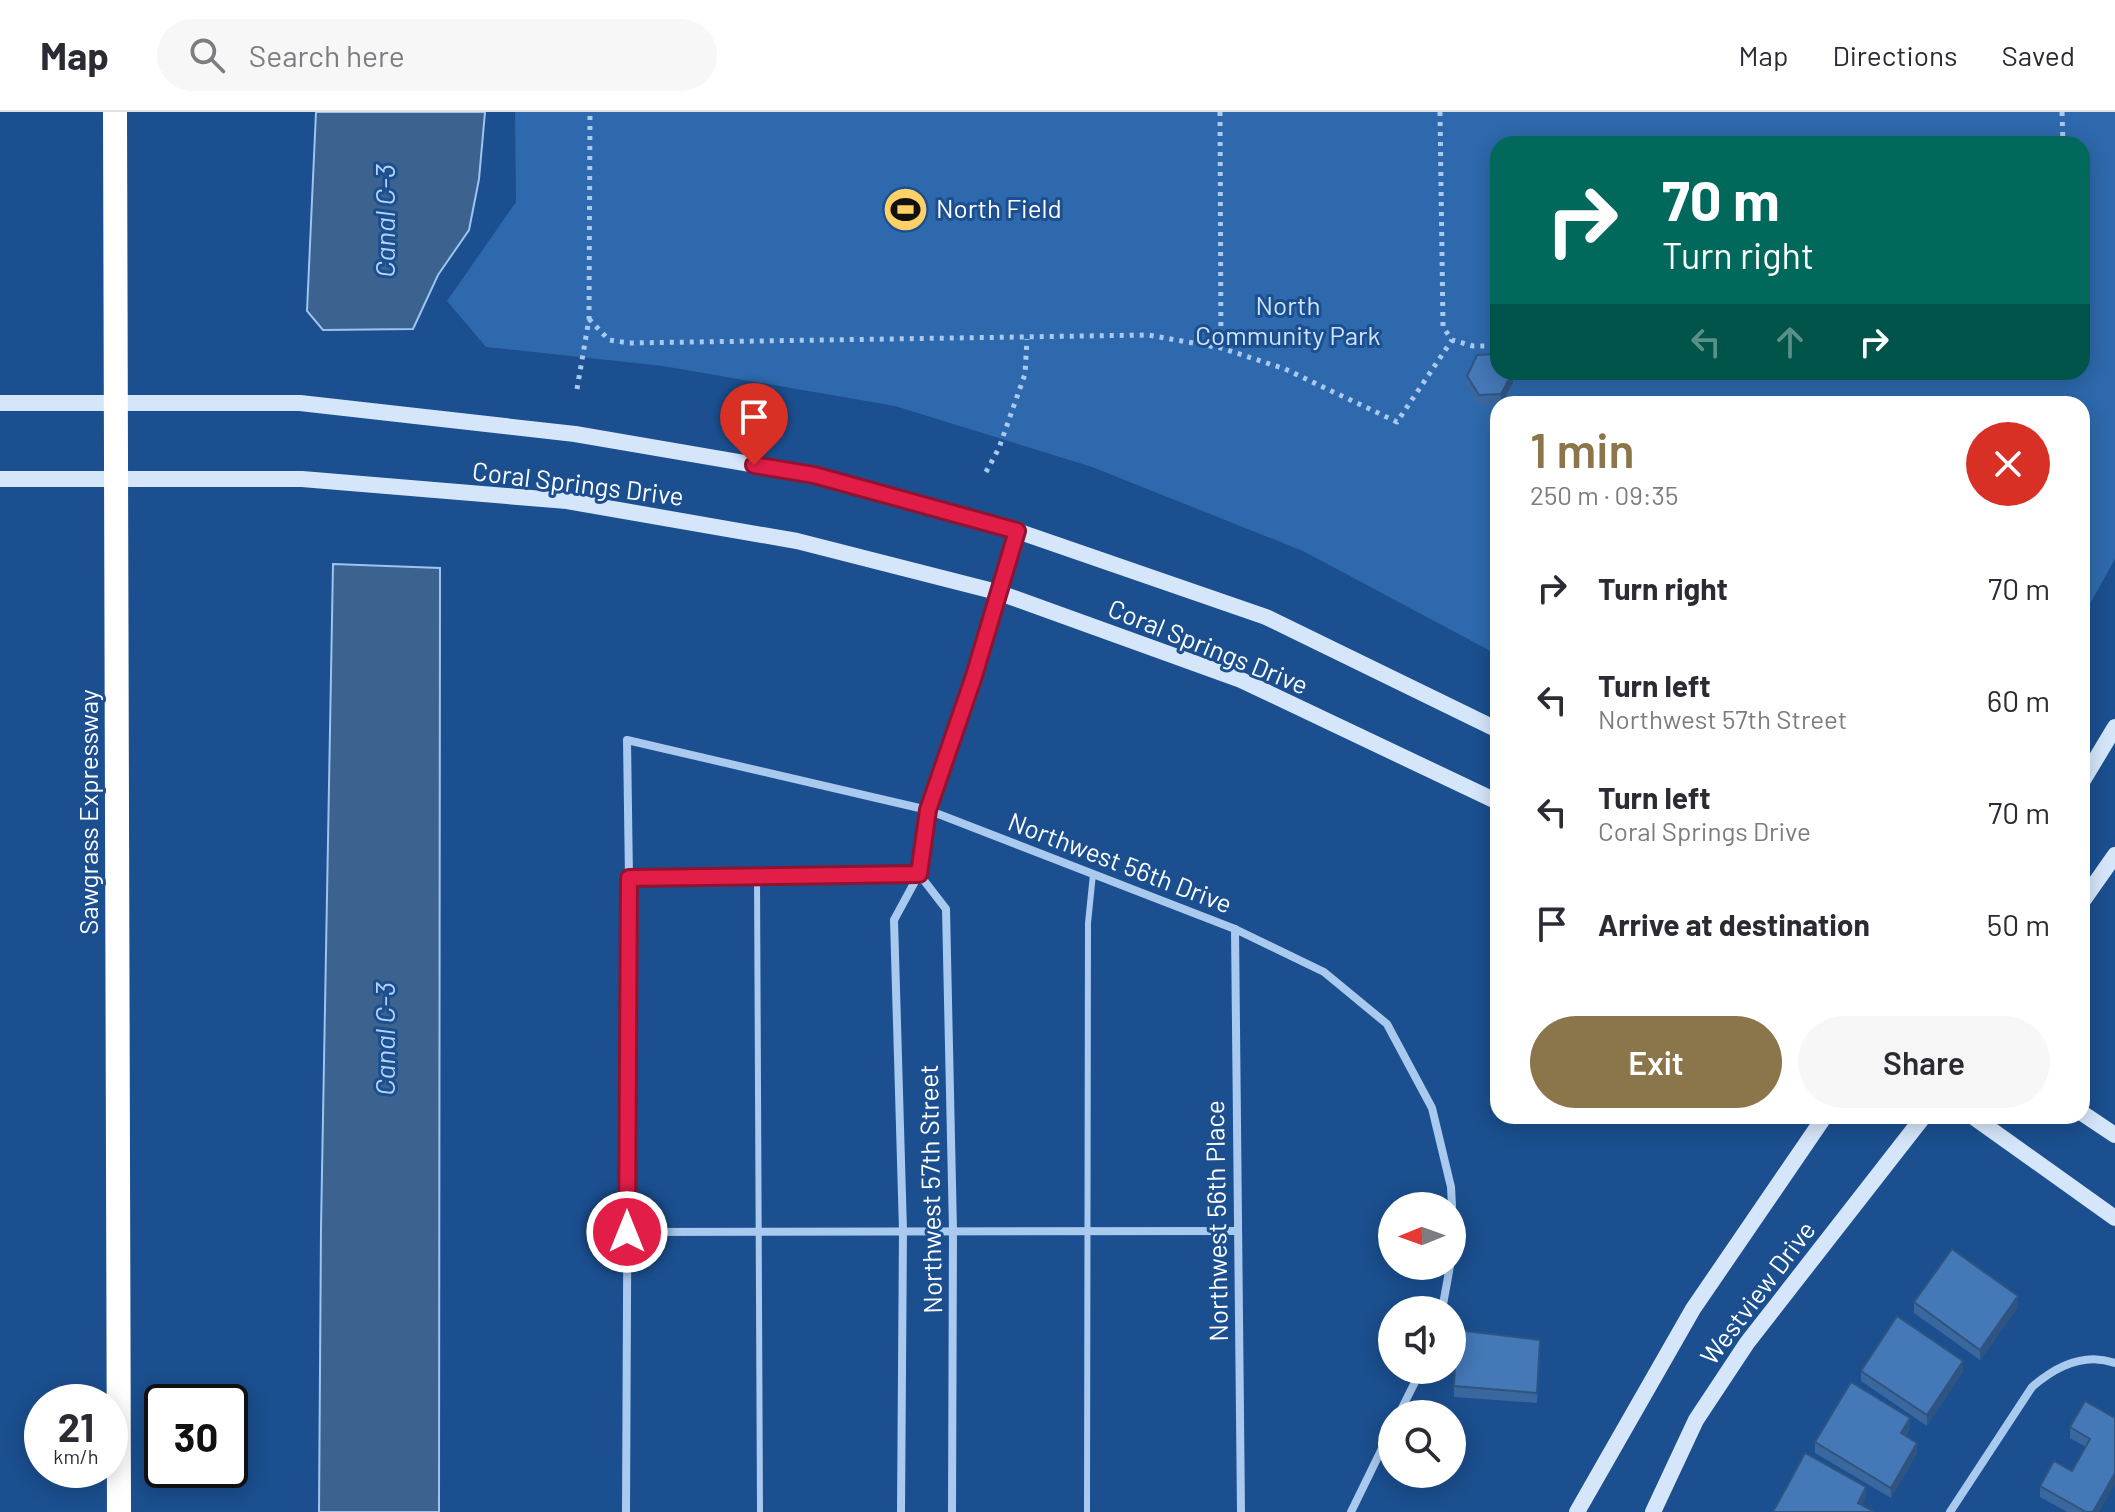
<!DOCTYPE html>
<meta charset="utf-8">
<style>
body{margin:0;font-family:Barlow,sans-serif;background:#f7f7f7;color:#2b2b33;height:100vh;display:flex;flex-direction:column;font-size:30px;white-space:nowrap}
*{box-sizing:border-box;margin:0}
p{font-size:26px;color:#7c7c81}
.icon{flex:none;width:44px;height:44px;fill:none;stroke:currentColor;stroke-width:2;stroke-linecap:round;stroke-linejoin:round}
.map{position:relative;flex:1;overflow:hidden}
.sheet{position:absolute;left:1490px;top:284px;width:600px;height:728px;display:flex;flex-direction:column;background:#fff;border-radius:24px;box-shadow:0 4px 20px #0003}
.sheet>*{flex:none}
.hud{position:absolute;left:1490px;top:24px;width:600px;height:244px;border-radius:24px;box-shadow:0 4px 20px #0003;background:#00695c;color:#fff;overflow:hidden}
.needle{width:52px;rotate:269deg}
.buttons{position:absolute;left:1378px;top:1080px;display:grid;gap:16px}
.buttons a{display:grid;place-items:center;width:88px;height:88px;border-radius:50%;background:#fff;box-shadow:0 4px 20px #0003;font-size:40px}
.speed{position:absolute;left:24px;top:1272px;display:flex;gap:16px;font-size:40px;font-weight:700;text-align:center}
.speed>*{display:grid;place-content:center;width:104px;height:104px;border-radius:50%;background:#fff;box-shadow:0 4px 20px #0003;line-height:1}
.speed small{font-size:20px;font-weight:400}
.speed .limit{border:4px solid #111;border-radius:12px;background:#fff;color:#111}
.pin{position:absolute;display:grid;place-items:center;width:68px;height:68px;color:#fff;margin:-82px -34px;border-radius:50% 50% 50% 0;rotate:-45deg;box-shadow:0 0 8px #0007}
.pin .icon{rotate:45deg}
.me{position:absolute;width:88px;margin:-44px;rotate:0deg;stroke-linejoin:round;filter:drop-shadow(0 0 6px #0008)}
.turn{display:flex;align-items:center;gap:28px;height:168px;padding:0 40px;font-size:36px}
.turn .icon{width:104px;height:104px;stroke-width:2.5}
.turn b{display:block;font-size:56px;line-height:68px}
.lanes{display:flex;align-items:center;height:76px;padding:0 40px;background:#0003;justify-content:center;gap:40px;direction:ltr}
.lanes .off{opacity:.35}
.round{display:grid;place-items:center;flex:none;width:84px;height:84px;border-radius:42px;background:#f7f7f7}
.head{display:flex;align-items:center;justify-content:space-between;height:136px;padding:0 40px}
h1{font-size:48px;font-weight:600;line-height:60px;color:#8a764a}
.cta{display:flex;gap:16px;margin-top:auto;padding:16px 40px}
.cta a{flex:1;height:92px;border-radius:48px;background:#8a764a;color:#fff;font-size:32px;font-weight:600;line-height:92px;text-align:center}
.cta a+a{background:#f7f7f7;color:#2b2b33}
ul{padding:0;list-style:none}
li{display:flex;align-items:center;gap:24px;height:112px;padding:0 40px}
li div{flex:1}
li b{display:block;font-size:30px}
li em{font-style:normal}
header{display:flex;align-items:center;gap:48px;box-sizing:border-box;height:112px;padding:0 40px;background:#fff;border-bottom:2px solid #e1e1e2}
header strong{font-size:38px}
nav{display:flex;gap:44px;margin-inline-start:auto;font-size:28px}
.search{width:560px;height:72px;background:#f7f7f7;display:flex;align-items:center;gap:20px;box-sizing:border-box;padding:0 28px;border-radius:44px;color:#7c7c81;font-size:30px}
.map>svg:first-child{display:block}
</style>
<header>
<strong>Map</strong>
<div class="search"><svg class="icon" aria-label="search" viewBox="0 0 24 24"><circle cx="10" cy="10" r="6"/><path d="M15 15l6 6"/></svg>Search here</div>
<nav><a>Map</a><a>Directions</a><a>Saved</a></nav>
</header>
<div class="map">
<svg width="2115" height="1400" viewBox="0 0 2115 1400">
<rect width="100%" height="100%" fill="#1b4f8f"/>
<path fill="#2e69ad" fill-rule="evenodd" d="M515 0H2115V447L2082 506V292H1498V543L1303 439 1092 355 895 294 663 254 486 235 447 189 516 90ZM1498 32H2082V260H1498Z"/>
<g fill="#3c6290" stroke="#9cc4f0" stroke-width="2">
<polygon points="316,0 485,0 479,67 469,118 438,163 413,217 323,218 307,199"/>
<polygon points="333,452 440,456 439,1400 319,1400 321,1116"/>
</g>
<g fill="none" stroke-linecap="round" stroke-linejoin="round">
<g stroke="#a9c9ee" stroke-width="5" stroke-dasharray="4 6" stroke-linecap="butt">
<polyline points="1220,0 1221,236"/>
<polyline points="1440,0 1443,215 1452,228 1473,234 1498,234"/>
<polyline points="2062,0 2063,32"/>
<polyline points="589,207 609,228 629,231 1148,223 1221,236 1285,257 1397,310 1452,228"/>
<polyline points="577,277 589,207 590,0"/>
<polyline points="986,360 999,336 1025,262 1027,227"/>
</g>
<g stroke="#a9c9ee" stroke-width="6">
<polyline points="757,763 760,1400"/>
<polyline points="1087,1400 1088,811 1093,762"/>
</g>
<g stroke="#a9c9ee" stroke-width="8">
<polyline points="919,762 946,797 953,1118 952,1400"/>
<polyline points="629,766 919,762"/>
<polyline points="1235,817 1241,1400"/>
<polyline points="1452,1106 1452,1145"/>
<polyline points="627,1120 1236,1119"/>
<polyline points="1442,1198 1450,1154"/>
<polyline points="1399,1302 1421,1258"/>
<polyline points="626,1400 629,766 627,628 928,698 1235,817 1324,860 1387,912 1432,996 1451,1075 1452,1094"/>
<polyline points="901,1400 903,1118 894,808 919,762 928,698 974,564 1016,419"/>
<polyline points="1351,1400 1392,1316"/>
<path d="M1950 1400 2032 1275C2055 1255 2084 1240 2115 1251"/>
</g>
<g stroke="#d6e6fa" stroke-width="16">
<polyline points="0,291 300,291 575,322 814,363 1017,419 1266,505 1498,618"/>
<polyline points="0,367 302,367 567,389 797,429 997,480 1241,568 1498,690"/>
<polyline points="2082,670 2115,615"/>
<polyline points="2082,790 2115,743"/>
<polyline points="2082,1001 2115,1023"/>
<polyline points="1972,1004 2115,1106"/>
<polyline points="1577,1400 1693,1197 1825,1004"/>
<polyline points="1653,1400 1696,1308 1747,1231 1924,1004"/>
</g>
<polyline stroke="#fff" stroke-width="24" points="115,0 119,1400"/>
</g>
<g fill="#3a679d">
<polygon points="1467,264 1513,271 1502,292 1479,294 1467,274"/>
<polygon points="1914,1190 2018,1195 1980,1248 1914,1201"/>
<polygon points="1540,1239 1537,1291 1454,1285 1454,1274"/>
<polygon points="1861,1259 1963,1259 1927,1314 1861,1269"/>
<polygon points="2085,1289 2099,1400 2067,1400 2040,1385 2040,1374 2072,1359 2086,1335 2070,1326 2070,1315"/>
<polygon points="1910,1317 1906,1324 1917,1341 1891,1386 1815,1341 1815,1330"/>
</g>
<g fill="#305480">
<polygon points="1513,260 1513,271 1501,292 1501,282"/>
<polygon points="2018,1184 2018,1195 1980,1248 1980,1238"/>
<polygon points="1963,1249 1963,1259 1927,1314 1927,1303"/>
<polygon points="1910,1306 1910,1317 1901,1332 1901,1321"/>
<polygon points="1917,1331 1917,1341 1891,1386 1891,1376"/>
<polygon points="2115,1361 2115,1372 2099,1400 2093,1400"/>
<polygon points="1866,1375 1866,1386 1859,1400 1858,1391"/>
</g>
<g fill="#4478b7" stroke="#305480" stroke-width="2">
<polygon points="1498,242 1498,260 1513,260 1501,282 1479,283 1467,264 1477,243"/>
<polygon points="1952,1137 2018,1184 1980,1238 1914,1190"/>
<polygon points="1897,1204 1963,1249 1927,1303 1861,1259"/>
<polygon points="1457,1218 1540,1228 1537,1281 1454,1274"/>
<polygon points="1851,1270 1910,1306 1901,1321 1917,1331 1891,1376 1815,1330"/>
<polygon points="2085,1289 2115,1306 2115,1361 2093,1400 2086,1400 2040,1374 2054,1349 2072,1359 2090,1327 2070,1315"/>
<polygon points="1805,1341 1866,1375 1858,1391 1873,1399 1872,1400 1773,1400"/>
</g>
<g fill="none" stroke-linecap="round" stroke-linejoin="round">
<defs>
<polyline id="route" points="627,1120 629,766 919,762 928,698 974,564 1017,419 814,363 754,353"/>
</defs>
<use href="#route" stroke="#92132f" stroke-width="20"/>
<use href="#route" stroke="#e11d48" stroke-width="14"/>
</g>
<defs>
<symbol id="stadium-disc" viewBox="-11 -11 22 22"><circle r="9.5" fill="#ffd166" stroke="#1b4f8f"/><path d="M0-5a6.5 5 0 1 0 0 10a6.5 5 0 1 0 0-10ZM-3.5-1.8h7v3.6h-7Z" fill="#111"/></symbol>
</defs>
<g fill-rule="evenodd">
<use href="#stadium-disc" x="880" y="72" width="51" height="51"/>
</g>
<g text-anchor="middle" stroke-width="6" stroke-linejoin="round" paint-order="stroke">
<g font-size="26" fill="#fff" stroke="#1b4f8f" text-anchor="start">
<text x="936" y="106">North Field</text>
</g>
<g font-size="26" fill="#cfe3fa" stroke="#1b4f8f">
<text x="1288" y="203">North<tspan x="1288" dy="30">Community Park</tspan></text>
</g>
<g font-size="26" fill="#fff" stroke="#1b4f8f">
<text transform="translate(578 372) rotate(7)" y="9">Coral Springs Drive</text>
<text transform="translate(1208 535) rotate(22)" y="9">Coral Springs Drive</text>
<text transform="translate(89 700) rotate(-90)" y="9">Sawgrass Expressway</text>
<text transform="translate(1120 751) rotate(21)" y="9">Northwest 56th Drive</text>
<text transform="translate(931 1077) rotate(-91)" y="9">Northwest 57th Street</text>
<text transform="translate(1217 1109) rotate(-91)" y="9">Northwest 56th Place</text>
<text transform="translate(1758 1181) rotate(-53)" y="9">Westview Drive</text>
</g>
<g font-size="28" font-style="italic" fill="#b5d3f5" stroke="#1b4f8f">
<text transform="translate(385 109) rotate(-90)" y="10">Canal C-3</text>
<text transform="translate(385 927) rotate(-90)" y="10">Canal C-3</text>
</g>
</g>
</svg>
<div class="buttons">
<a><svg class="needle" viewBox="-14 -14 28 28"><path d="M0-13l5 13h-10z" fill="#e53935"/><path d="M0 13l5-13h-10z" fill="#7c7c81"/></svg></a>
<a><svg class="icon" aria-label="sound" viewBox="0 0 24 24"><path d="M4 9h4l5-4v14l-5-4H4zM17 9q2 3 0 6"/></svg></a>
<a><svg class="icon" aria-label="search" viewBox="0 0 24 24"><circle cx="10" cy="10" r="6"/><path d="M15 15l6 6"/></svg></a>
</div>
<div class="speed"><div>21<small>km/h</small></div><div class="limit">30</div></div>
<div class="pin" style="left:754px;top:353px;background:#d93025"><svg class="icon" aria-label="arrive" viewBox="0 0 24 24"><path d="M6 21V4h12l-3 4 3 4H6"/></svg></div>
<svg class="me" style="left:627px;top:1120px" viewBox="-20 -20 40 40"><circle r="17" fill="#e11d48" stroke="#fff" stroke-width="3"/><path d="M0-11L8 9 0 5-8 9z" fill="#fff"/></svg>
<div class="hud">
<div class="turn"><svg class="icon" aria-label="right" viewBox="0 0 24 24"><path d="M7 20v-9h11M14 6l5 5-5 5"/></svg><div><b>70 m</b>Turn right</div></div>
<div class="lanes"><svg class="icon off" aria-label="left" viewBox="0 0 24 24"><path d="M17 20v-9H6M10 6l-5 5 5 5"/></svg><svg class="icon off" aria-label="ahead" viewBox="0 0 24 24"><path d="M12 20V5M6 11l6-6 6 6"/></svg><svg class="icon" aria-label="right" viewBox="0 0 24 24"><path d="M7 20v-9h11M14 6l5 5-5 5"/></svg></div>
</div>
<section class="sheet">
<div class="head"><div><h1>1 min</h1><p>250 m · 09:35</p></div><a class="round" style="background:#d93025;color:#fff"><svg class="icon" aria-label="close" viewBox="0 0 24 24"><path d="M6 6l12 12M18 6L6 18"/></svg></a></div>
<ul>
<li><svg class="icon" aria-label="right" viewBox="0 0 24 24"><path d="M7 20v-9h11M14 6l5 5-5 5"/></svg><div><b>Turn right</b></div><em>70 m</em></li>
<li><svg class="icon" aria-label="left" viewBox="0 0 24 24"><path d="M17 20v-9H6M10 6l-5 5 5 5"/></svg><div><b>Turn left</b><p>Northwest 57th Street</p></div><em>60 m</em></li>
<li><svg class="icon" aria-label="left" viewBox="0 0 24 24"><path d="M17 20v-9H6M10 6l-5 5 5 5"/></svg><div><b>Turn left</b><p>Coral Springs Drive</p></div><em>70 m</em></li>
<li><svg class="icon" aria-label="arrive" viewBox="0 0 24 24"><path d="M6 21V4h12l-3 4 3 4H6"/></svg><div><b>Arrive at destination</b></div><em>50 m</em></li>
</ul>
<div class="cta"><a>Exit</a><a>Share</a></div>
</section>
</div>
